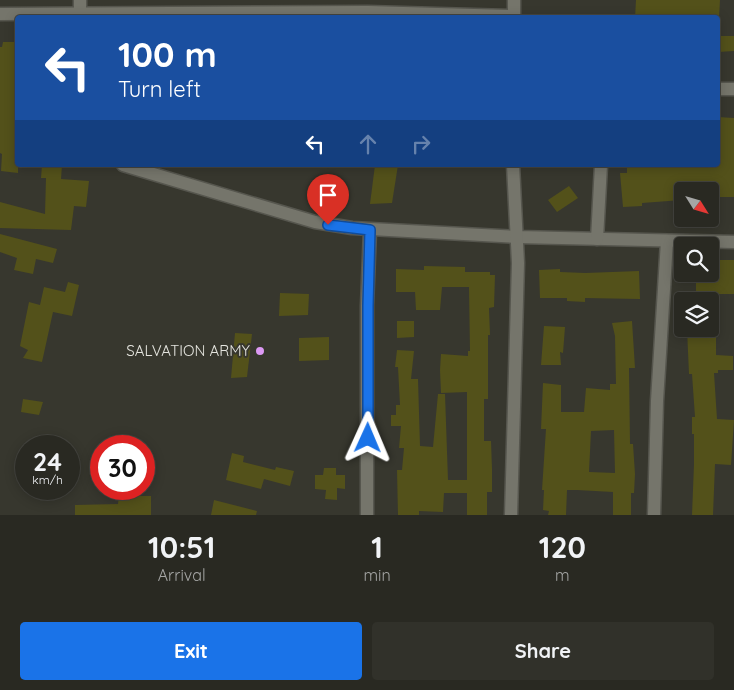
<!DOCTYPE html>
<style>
body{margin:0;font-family:Quicksand,sans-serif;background:#31312a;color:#f1f3f6;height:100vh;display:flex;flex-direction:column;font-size:19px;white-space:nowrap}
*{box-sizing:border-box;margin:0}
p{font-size:16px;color:#a5a6a5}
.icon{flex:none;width:28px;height:28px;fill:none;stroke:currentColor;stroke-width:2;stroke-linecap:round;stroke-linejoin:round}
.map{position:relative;height:515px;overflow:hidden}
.drawer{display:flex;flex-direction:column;background:#292922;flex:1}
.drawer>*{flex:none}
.banner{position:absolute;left:15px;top:15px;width:705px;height:152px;border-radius:5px;box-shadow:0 2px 12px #0003,0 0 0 1px #454540;background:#1a4fa0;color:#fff;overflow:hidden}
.needle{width:32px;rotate:127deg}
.tools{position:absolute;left:674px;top:182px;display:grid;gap:10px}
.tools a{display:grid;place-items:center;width:45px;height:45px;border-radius:5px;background:#292922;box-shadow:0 2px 12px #0003,0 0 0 1px #454540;font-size:25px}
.speed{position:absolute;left:15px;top:435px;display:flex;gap:10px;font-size:25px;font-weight:700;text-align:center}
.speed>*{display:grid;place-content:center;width:65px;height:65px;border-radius:50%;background:#292922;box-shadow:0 2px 12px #0003,0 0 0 1px #454540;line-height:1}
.speed small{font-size:12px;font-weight:400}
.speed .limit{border:8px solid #d22;background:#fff;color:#111}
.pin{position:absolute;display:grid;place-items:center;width:42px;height:42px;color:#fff;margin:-51px -21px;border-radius:50% 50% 50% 0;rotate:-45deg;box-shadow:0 0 5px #0007}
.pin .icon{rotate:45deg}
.me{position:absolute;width:55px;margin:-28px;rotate:1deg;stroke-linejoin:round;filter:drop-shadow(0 0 4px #0008)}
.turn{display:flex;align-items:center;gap:18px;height:105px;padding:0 20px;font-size:22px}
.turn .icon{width:65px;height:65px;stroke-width:2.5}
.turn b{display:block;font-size:35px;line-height:42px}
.lanes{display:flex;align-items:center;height:48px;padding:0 20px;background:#0003;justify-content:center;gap:25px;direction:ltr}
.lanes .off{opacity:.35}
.eta{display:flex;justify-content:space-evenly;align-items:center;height:85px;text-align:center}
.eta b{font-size:30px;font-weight:700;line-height:35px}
.action{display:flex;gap:10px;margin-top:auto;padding:10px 20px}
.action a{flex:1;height:58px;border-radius:5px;background:#1a73e8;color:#fff;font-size:20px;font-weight:700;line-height:58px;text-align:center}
.action a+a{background:#31312a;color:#f1f3f6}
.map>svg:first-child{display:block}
</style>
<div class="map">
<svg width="734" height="515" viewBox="0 0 734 515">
<rect width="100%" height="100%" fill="#37372e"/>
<g fill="#53511a" fill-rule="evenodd">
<polygon points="636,0 720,0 719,18 635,18"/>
<polygon points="718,36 734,36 734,51 718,52"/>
<polygon points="3,42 18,42 18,173 1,171 2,154 0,153 0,47 2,47"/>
<polygon points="718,117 734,118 734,197 710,197 710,191 682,191 682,200 642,203 642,206 623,207 620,173 627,173 627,165 718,165"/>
<polygon points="42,165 62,165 61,179 89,181 86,207 74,206 71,230 0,228 0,202 45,214 46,178 41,178"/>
<polygon points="375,165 398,165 392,203 370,204"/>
<polygon points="569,186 578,198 557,212 548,200"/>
<polygon points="0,234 57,249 53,263 36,259 33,274 14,270 17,258 0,252"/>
<polygon points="710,260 734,260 734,294 696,294 696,274 710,274"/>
<polygon points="424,266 465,267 465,272 490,272 490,275 495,275 494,307 489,308 490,335 488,335 488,399 484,399 484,441 491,441 492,469 492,492 487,492 487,515 467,515 467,493 444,493 443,512 419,511 419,515 398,515 397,470 402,470 404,448 399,448 401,426 391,426 391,415 396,415 396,405 400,405 398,367 395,367 397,350 414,351 411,379 418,379 420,446 433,447 438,394 445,394 448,480 467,480 467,392 441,393 440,370 441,354 468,356 468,351 470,351 469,287 442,287 440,310 416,310 415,292 396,292 396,269 424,270"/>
<polygon points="560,269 560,272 585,273 639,271 640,299 585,298 585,302 567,301 567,298 540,298 539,270"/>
<polygon points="68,282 79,285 72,316 53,312 42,362 23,358 28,350 20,346 29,302 40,305 44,287 65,292"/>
<polygon points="280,293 309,294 308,315 279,316"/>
<polygon points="397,321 414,321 414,337 397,338"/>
<path d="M632 321 635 368H629L630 444H633L635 474 634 493H631V515H613V492L577 490H567L566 515H548L549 511 543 510 544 490H542L546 429H541L543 383 561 385V412H584L586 388 610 390V384H616L615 336 612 323ZM614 430 615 473 589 472 591 431Z"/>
<polygon points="544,326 565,327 563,353 560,352 561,365 541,365"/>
<polygon points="687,329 712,329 712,331 716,331 716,355 733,356 733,370 718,370 718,373 714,373 717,419 734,420 731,465 715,464 713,515 692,515 694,464 694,434 692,434 692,417 695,417 692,374 689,374"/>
<polygon points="235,333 252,334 247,377 231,378"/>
<polygon points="329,337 329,360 299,361 299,338"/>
<polygon points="23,399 43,402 39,415 21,412"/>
<polygon points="232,453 244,456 243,462 275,470 276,467 294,471 290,486 264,479 261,489 226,480"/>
<polygon points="324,468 336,468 336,475 345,475 345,489 337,488 337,500 325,499 326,490 315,489 315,475 323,475"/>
<polygon points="119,496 151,496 151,515 75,515 75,505 118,504"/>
<polygon points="214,500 257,511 256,515 211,515"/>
</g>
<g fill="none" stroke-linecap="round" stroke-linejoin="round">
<defs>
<g id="street">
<polyline points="0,14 368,12 514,16"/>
<polyline points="80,14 80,0"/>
<polyline points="514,18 514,0"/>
<polyline points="718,89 734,89"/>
<polyline points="123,165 315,222 352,228 518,237 734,242"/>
<polyline points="597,239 601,165"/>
<polyline points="367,515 367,306 370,230"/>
<polyline points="511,515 518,263 513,165"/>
<polyline points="654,515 657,401 667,241"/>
</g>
</defs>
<use href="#street" stroke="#56564e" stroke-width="15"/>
<use href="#street" stroke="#75756b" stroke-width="12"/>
</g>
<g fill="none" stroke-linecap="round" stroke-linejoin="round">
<defs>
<polyline id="route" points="328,225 370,230 368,306 368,438"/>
</defs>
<use href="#route" stroke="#114b97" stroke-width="12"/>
<use href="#route" stroke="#1a73e8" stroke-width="9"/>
</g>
<circle fill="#dc99f4" stroke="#37372e" stroke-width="2" cx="260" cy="351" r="5"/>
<g text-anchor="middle" stroke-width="4" stroke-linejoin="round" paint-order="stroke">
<g font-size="15" fill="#e4e4de" stroke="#37372e" text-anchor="end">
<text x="250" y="356">SALVATION ARMY</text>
</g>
</g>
</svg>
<div class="tools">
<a><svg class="needle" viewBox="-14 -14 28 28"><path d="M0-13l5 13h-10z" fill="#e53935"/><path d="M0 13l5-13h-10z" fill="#a5a6a5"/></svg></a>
<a><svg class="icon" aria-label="search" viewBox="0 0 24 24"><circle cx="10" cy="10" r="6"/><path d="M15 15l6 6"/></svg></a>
<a><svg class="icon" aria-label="layers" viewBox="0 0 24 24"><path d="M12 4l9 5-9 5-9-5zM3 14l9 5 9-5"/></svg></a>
</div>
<div class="speed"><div>24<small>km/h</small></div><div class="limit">30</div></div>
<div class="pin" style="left:328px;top:225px;background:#d93025"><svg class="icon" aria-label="arrive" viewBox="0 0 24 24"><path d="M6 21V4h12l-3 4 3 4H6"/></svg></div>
<svg class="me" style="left:368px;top:438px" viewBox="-20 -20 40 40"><path d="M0-17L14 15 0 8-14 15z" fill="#1a73e8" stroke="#fff" stroke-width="4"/></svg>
<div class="banner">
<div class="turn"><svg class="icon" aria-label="left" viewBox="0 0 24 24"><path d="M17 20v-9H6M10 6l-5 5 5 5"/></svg><div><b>100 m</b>Turn left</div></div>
<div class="lanes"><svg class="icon" aria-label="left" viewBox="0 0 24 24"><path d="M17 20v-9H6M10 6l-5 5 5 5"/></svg><svg class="icon off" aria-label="ahead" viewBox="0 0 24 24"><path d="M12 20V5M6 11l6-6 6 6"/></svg><svg class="icon off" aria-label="right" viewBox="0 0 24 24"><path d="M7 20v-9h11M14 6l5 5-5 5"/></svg></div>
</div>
</div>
<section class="drawer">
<div class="eta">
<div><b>10:51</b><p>Arrival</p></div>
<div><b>1</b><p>min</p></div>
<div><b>120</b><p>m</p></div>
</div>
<div class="action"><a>Exit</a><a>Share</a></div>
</section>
